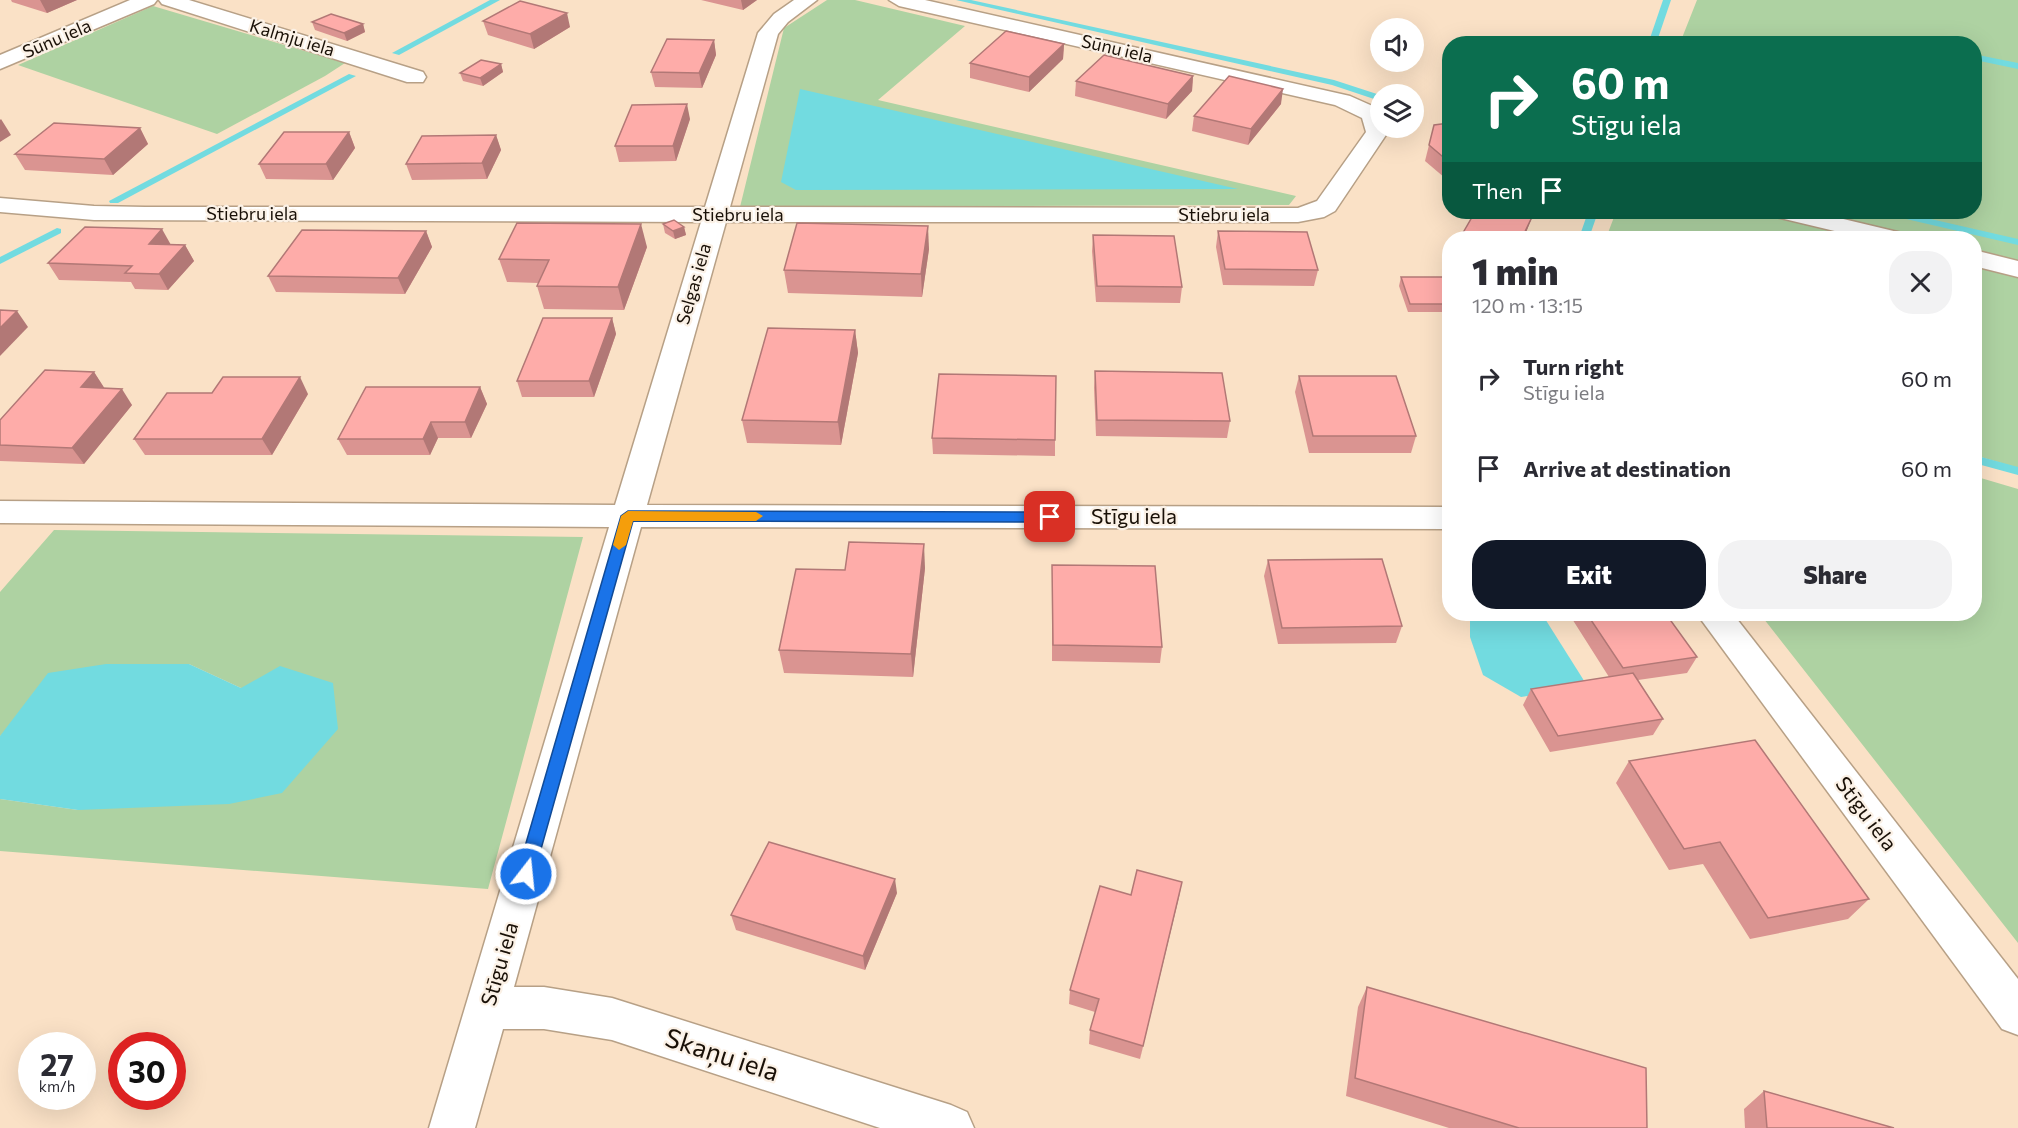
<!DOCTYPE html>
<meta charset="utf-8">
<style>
body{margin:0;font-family:Commissioner,sans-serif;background:#f2f2f3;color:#2b2b33;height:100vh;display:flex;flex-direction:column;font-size:22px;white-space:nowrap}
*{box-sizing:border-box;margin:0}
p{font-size:20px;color:#7c7c81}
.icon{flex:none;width:33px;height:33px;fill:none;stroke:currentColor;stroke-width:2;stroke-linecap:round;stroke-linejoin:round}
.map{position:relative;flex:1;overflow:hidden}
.details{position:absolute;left:1442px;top:231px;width:540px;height:390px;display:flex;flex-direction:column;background:#fff;border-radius:24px;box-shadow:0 6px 24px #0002}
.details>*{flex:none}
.hud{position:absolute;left:1442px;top:36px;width:540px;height:183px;border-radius:24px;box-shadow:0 6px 24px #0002;background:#0b6e4f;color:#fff;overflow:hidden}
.tools{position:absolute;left:1370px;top:18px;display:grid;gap:12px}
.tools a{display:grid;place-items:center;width:54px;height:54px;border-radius:50%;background:#fff;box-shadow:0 6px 24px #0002;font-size:30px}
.speed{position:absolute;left:18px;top:1032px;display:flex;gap:12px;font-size:30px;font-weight:700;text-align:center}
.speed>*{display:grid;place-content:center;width:78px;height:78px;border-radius:50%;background:#fff;box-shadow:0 6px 24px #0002;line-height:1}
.speed small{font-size:15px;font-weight:400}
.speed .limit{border:9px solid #d22;background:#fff;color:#111}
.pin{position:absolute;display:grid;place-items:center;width:51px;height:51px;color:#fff;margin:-26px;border-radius:12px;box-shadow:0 3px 9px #0006}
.me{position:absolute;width:66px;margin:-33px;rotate:16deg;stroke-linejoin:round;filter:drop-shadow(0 0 4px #0008)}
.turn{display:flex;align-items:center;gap:21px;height:126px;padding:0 30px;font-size:27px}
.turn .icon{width:78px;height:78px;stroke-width:2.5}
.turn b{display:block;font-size:42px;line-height:51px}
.then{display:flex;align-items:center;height:57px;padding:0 30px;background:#0003;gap:12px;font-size:22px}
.round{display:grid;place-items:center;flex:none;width:63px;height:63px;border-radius:24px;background:#f2f2f3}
.head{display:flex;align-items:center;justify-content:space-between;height:102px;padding:0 30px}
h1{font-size:36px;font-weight:800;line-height:45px}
.cta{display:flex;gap:12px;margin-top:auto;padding:12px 30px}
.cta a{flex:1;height:69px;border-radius:24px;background:#111827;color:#fff;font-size:24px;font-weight:800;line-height:69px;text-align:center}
.cta a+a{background:#f2f2f3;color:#2b2b33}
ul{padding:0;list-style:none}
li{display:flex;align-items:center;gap:18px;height:90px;padding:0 30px}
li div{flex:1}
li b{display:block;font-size:22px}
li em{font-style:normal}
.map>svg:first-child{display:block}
</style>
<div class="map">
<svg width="2018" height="1128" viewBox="0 0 2018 1128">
<rect width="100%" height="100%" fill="#fae1c6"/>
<g fill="#aed2a2">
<polygon points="827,0 855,0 965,26 878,100 1296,196 1289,205 740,207 784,28"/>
<polygon points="1697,0 2018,0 2018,468 1974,455 1974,238 1606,238 1616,212 1974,212 1974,44 1680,43"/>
<polygon points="153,6 345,63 325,76 217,134 18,65"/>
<polygon points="1974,476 2018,489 2018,943 1760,614 1974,614"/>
<polygon points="54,530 583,537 488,889 0,851 0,799 78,810 241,688 189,664 0,736 0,592"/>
</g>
<g fill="#72dbe0">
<polygon points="800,89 1238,189 796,190 781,182"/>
<polygon points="1470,614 1542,614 1588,687 1521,697 1483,675 1470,637"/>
<polygon points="106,664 189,664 241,688 280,666 333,683 338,729 282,793 229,804 78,810 0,799 0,736 48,673"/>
</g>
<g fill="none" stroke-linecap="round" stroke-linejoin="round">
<g fill="#72dbe0" fill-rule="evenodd">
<polygon points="490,0 500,0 399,55 392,53"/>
<polygon points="956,0 971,0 1334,80 1380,95 1380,101 1332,85"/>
<polygon points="1663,0 1671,0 1656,44 1648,44"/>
<polygon points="1978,55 2018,63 2018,69 1975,60 1974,58"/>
<polygon points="349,74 356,76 118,203 110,203 109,201"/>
<polygon points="1588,212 1598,212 1589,238 1579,238"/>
<polygon points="1884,212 1900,212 2018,239 2018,245 1889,215"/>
<polygon points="57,228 61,229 61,233 0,264 0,257"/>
<polygon points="1974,455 2018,467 2018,475 1974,463"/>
</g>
<defs>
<g id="minor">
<polygon points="130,0 157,0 154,4 0,69 0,55"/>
<polygon points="159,0 189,0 423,72 426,77 423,82 407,82 162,4"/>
<polygon points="794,0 817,0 788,22 778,34 730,207 1298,208 1317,201 1366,132 1362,118 1335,105 899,6 889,0 925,0 1350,96 1377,108 1380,111 1380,128 1388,128 1388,132 1335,211 1324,217 1298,222 726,222 647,505 1449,507 1449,529 641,527 514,987 544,987 612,998 951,1105 967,1112 974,1128 880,1128 612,1040 544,1029 503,1029 475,1128 429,1128 609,527 0,523 0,501 615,505 701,222 94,220 0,212 0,198 94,206 145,207 705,207 758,33 774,14"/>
<polygon points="1773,212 1814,212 1902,233 1906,238 1864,238 1776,217"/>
<polygon points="1974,250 2018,261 2018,277 1974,266"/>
<polygon points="1697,614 1733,614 2018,979 2018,1035 2002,1029"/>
</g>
</defs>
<use href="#minor" stroke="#b7a086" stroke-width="3"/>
<use href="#minor" fill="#fff" fill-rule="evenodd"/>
</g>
<g fill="#da9491">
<polygon points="11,0 77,0 47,13 12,2"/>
<polygon points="701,0 757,0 743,10"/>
<polygon points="483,21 570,27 534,49 488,35"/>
<polygon points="312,22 363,24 365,32 347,41 315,30"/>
<polygon points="714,40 716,55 702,88 655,87 651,72"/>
<polygon points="1064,44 1063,59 1029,92 970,78 970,63"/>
<polygon points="501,64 503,72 483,86 463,81 460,73"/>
<polygon points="1193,76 1192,91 1166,119 1075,96 1076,81"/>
<polygon points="1281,104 1248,145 1192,131 1194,116"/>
<polygon points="690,119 676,161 619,162 615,146"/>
<polygon points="1449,123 1449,179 1445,178 1425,161 1434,125"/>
<polygon points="140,128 148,144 113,175 25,170 15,154"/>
<polygon points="349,132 355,148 333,180 266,179 259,164"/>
<polygon points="496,135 501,150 487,179 412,180 406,164"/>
<polygon points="663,224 684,227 686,235 675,239 665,233"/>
<polygon points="426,231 432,247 405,294 276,292 268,276"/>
<polygon points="1218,231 1318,270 1314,286 1223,285 1216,247"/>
<polygon points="1093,235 1182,287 1180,303 1096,302 1092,251"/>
<polygon points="171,244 185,245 194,261 168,290 135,289 131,282 59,280 48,263"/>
<polygon points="647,247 624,310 544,309 537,286 539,283 507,282 499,259"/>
<polygon points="929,249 922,297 788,293 784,270"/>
<polygon points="1401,277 1449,277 1449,312 1408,312 1399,286"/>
<polygon points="612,318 616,334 594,397 522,397 517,381"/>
<polygon points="855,330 858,353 841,445 747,443 742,420"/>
<polygon points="1095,371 1230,421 1227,438 1096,436 1094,388"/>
<polygon points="94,372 104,388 132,405 84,464 0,461 0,420"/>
<polygon points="1299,376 1416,436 1411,453 1309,453 1295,392"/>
<polygon points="480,387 487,404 471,438 438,438 430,455 347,455 338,439"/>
<polygon points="308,394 272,455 145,455 134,439"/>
<polygon points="932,438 1055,440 1055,456 933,454"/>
<polygon points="1268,560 1402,626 1396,643 1278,644 1264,576"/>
<polygon points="1052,565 1162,647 1160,663 1052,661"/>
<polygon points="925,568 913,677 784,673 779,650"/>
<polygon points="1569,614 1666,614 1697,657 1687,673 1638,680 1663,719 1653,735 1550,752 1523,705 1531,689 1609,677"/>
<polygon points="1629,761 1869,899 1848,919 1750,939 1703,864 1669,870 1616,783"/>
<polygon points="1182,882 1140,1059 1089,1044 1090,1030 1095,1012 1069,1004 1070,990 1131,895"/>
<polygon points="897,893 865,970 736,930 731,915"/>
<polygon points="1367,987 1647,1128 1449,1128 1346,1096 1358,1007"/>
<polygon points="1764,1091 1894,1128 1745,1128 1744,1109"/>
</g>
<g fill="#b27876">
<polygon points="40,0 77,0 47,13"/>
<polygon points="741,0 757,0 743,10"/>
<polygon points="567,13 570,27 534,49 530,34"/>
<polygon points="363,24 365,32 347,41 344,33"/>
<polygon points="714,40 716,55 702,88 699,73"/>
<polygon points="1064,44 1063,59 1029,92 1029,77"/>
<polygon points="501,64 503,72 483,86 480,78"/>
<polygon points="1193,76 1192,91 1166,119 1168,104"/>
<polygon points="1283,89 1281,104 1248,145 1251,129"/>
<polygon points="687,104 690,119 676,161 673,146"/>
<polygon points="1,119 11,135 0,142 0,120"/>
<polygon points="140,128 148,144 113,175 104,159"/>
<polygon points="349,132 355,148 333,180 326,164"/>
<polygon points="496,135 501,150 487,179 482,163"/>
<polygon points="1532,217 1524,238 1522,238"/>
<polygon points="641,224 647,247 624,310 618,287"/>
<polygon points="928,226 929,249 922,297 921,274"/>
<polygon points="684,227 686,235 675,239 673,231"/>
<polygon points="162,229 171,245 149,244"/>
<polygon points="426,231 432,247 405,294 398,278"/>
<polygon points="185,245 194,261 168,290 159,274"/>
<polygon points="17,311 28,327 0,356 0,328"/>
<polygon points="612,318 616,334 594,397 589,381"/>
<polygon points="855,330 858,353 841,445 838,422"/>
<polygon points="94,372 105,389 81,387"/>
<polygon points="300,377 308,394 272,455 262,439"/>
<polygon points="480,387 487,404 471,438 465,422"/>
<polygon points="122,389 132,405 84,464 72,448"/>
<polygon points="431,422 438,438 430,455 423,439"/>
<polygon points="924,544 925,568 913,677 911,654"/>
<polygon points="895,879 897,893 865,970 863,956"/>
<polygon points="1182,882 1179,897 1140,1059 1143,1046"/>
</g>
<g fill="#feaca9" stroke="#b27876" stroke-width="1.5">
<polygon points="520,1 567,13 530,34 483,21"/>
<polygon points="331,14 363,24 344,33 312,22"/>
<polygon points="1006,31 1064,44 1029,77 970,63"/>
<polygon points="667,39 714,40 699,73 651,72"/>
<polygon points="1104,55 1193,76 1168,104 1076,81"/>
<polygon points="481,60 501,64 480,78 460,73"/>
<polygon points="1229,76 1283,89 1251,129 1194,116"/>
<polygon points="687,104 673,146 615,146 632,105"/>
<polygon points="54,123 140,128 104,159 15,154"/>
<polygon points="1449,123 1449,162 1429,145 1434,125"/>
<polygon points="284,132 349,132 326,164 259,164"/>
<polygon points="496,135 482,163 406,164 422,136"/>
<polygon points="1475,212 1510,212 1532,217 1522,238 1460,238"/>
<polygon points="674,220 684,227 673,231 663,224"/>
<polygon points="517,223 641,224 618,287 537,286 549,260 499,259"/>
<polygon points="797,223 928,226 921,274 784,270"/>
<polygon points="85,227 162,229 149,244 185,245 159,274 125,273 132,266 48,263"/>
<polygon points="302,230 426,231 398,278 268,276"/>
<polygon points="1218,231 1307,232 1318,270 1225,269"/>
<polygon points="1093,235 1174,236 1182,287 1097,286"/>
<polygon points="1401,277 1449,277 1449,304 1410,304"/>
<polygon points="0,310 17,311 0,328"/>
<polygon points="543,318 612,318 589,381 517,381"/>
<polygon points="768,328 855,330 838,422 742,420"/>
<polygon points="45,370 94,372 81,387 122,389 72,448 0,445 0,420"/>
<polygon points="1095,371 1222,373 1230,421 1097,420"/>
<polygon points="939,374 1056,376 1055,440 932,438"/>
<polygon points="1299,376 1396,376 1416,436 1313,436"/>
<polygon points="223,377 300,377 262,439 134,439 167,393 212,393"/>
<polygon points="366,387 480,387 465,422 431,422 423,439 338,439"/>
<polygon points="849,542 924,544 911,654 779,650 796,569 845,570"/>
<polygon points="1382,559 1402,626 1282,628 1268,560"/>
<polygon points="1052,565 1155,566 1162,647 1053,645"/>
<polygon points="1587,614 1666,614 1697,657 1623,668"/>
<polygon points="1633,673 1663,719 1558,736 1531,689"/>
<polygon points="1755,740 1869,899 1768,918 1720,842 1684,849 1629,761"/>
<polygon points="769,842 895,879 863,956 731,915"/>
<polygon points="1137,870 1182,882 1143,1046 1090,1030 1099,999 1070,990 1100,886 1131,895"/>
<polygon points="1367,987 1646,1068 1647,1128 1519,1128 1355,1078"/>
<polygon points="1764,1091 1894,1128 1767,1128"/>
</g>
<polygon fill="#1a73e8" stroke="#114b97" stroke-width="1.5" points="628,511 1050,512 1057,517 1050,522 633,521 534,874 532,879 526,881 520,879 517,874 621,516"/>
<polygon fill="#f59e0b" points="628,511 756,512 763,516 756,521 633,521 626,545 619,550 613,545 621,516"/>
<g text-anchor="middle" stroke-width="4.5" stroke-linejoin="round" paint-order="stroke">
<g font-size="18" fill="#191007" stroke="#fbf1e6">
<text transform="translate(292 38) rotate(17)" y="6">Kalmju iela</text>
<text transform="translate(57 39) rotate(-23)" y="6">Sūnu iela</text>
<text transform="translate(1117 49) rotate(13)" y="6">Sūnu iela</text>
<text x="252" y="220">Stiebru iela</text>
<text x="738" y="221">Stiebru iela</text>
<text x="1224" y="221">Stiebru iela</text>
<text transform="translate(694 284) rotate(-74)" y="6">Selgas iela</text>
</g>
<g font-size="21" fill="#191007" stroke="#fbf1e6">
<text x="1134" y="524">Stīgu iela</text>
<text transform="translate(1866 814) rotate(53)" y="7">Stīgu iela</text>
<text transform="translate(500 964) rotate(-74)" y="7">Stīgu iela</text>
</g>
<g font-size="26" fill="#191007" stroke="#fbf1e6">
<text transform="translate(722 1055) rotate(18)" y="9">Skaņu iela</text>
</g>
</g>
</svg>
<div class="tools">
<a><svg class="icon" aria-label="sound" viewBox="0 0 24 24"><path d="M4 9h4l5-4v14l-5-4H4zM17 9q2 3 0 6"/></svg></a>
<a><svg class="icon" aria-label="layers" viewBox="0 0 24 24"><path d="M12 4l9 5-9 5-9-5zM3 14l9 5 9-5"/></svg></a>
</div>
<div class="speed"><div>27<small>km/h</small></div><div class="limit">30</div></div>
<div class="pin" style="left:1050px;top:517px;background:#d93025"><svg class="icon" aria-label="arrive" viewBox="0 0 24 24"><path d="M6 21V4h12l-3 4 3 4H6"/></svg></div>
<svg class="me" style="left:526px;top:874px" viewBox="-20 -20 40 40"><circle r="17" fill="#1a73e8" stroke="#fff" stroke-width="3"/><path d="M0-11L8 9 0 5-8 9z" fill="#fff"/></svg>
<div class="hud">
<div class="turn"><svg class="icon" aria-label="right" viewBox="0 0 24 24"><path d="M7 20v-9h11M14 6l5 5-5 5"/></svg><div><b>60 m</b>Stīgu iela</div></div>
<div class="then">Then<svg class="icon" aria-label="arrive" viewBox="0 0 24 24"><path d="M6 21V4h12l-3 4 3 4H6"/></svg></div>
</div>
<section class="details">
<div class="head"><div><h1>1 min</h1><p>120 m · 13:15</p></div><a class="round"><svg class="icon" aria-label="close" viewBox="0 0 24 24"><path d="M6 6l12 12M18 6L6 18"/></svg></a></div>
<ul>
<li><svg class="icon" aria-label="right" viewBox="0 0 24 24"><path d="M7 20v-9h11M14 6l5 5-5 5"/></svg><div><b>Turn right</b><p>Stīgu iela</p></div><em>60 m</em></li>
<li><svg class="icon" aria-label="arrive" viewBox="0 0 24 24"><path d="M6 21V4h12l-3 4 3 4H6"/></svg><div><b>Arrive at destination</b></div><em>60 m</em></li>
</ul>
<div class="cta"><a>Exit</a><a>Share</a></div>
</section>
</div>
